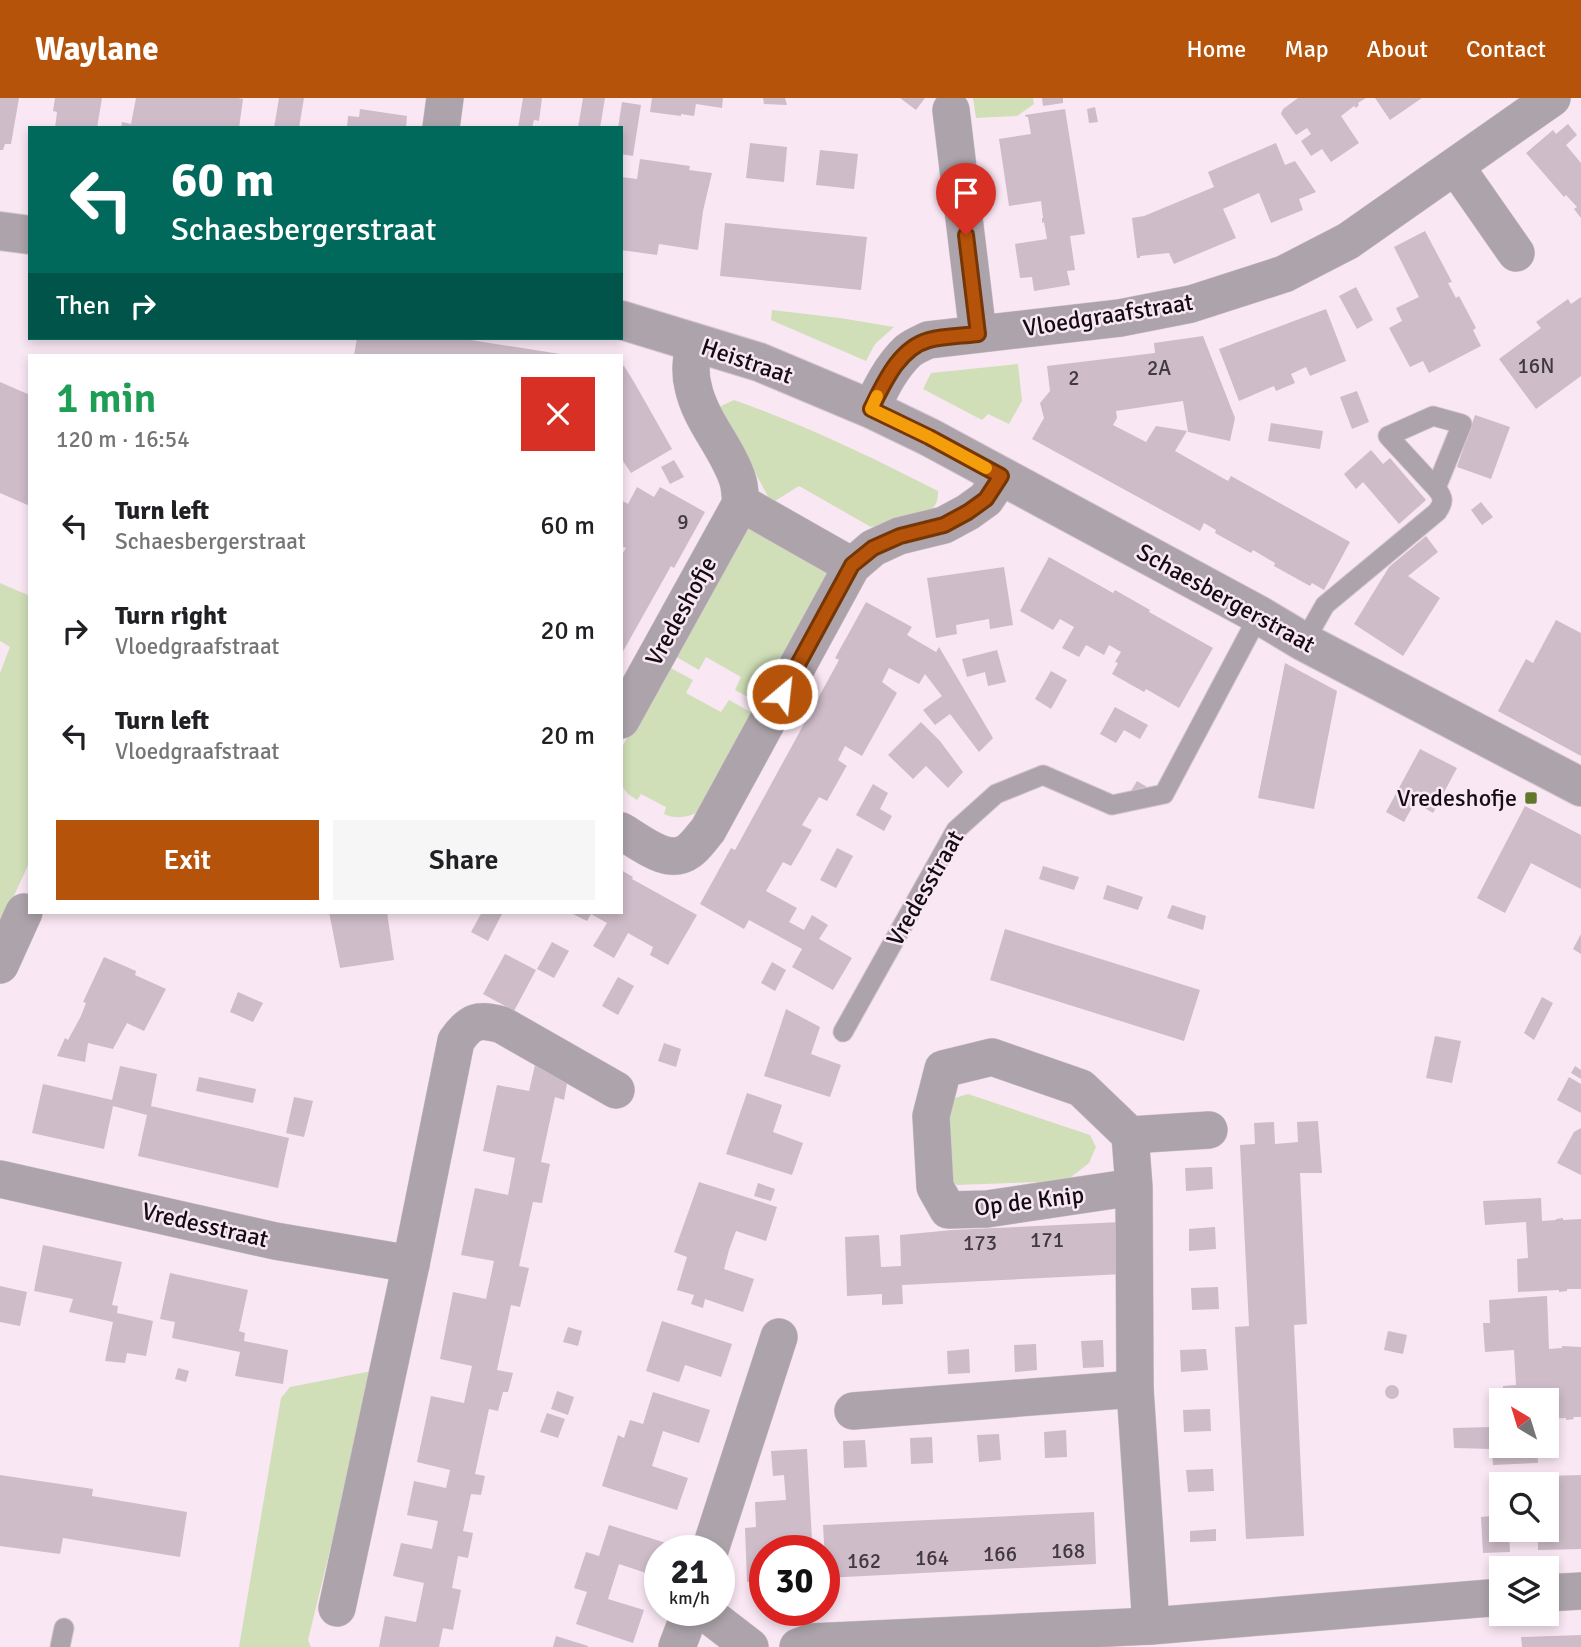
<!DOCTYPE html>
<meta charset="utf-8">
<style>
body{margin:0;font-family:Signika,sans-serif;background:#f6f6f6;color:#202124;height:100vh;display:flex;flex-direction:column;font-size:26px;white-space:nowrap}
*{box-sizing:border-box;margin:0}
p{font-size:23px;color:#757577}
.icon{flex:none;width:38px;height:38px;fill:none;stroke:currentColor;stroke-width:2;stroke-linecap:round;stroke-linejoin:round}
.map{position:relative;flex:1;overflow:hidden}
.sheet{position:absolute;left:28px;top:256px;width:595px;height:560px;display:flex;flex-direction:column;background:#fff;border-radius:0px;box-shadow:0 4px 10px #0003}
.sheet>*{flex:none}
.top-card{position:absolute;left:28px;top:28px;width:595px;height:214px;border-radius:0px;box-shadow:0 4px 10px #0003;background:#00695c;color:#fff;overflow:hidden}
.needle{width:46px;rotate:322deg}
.controls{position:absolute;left:1489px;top:1290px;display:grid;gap:14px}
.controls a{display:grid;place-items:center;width:70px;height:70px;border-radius:0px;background:#fff;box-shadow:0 4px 10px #0003;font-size:35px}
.speed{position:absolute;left:644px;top:1437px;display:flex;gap:14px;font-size:35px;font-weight:700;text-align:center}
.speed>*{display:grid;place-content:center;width:91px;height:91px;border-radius:50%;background:#fff;box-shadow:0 4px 10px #0003;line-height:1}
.speed small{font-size:18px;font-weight:400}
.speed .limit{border:10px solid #d22;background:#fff;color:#111}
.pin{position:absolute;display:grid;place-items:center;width:60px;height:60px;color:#fff;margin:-72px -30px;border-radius:50% 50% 50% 0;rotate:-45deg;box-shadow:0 0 7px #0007}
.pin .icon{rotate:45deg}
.me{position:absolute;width:77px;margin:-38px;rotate:28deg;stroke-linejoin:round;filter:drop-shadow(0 0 5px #0008)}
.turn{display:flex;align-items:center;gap:24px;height:147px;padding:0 28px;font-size:32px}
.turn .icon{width:91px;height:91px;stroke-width:2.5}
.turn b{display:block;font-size:49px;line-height:60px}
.then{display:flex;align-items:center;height:66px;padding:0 28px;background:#0003;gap:14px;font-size:26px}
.round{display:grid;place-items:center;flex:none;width:74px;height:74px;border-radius:0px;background:#f6f6f6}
.overview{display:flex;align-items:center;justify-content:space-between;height:119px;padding:0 28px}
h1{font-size:42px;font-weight:600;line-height:52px;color:#1e9e55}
.primary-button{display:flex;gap:14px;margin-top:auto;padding:14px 28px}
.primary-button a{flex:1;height:80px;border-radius:0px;background:#b45309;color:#fff;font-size:28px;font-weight:600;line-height:80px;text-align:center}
.primary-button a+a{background:#f6f6f6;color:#202124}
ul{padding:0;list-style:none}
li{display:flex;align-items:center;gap:21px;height:105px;padding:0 28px}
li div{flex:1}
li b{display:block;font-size:26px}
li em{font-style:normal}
header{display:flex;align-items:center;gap:42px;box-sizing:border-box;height:98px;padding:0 35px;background:#b45309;color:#fff}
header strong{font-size:33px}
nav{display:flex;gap:38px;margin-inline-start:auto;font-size:24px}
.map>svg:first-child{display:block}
</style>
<header>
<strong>Waylane</strong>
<nav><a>Home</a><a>Map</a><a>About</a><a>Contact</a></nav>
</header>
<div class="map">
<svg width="1581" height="1549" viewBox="0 0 1581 1549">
<rect width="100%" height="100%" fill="#fae7f4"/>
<g fill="#d0dfb8">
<polygon points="973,0 1033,0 1034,6 1017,18 976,20"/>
<polygon points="772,212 840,220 894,229 875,246 866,263 771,222"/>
<polygon points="1018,266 1022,303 1009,326 988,316 982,322 923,291 931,275"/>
<path d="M734 302C805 327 871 359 938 393 938 399 938 404 933 410 926 418 884 426 871 429L799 388 775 403 770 402 719 309Z"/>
<polygon points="746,430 751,430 825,470 829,477 761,606 735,592 741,579 706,559 699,572 673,557"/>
<polygon points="0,485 30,498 30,763 0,828 0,575 10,549 0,543"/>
<path d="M667 568 693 582 686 595 721 614 729 602 756 617 701 713C689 719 677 722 664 716L666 709 641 696 637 702 628 696 621 687V651Z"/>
<polygon points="968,996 1090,1037 1096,1049 1089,1065 1066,1083 957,1087 946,1079 942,1044 955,1000"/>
<polygon points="382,1271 373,1276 308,1542 311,1549 239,1549 281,1300 290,1289"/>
</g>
<g fill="#cebcc9">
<polygon points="0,0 19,0 11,46 5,46 3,52 0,52"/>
<polygon points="55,0 102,0 97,30 55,30 57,14 53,13"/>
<polygon points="136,0 238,0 243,1 239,30 121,30 122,24 131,26"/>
<polygon points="279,0 304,0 299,30 274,30"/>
<polygon points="523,0 542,0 539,23 534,22 532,30 518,30"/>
<polygon points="583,0 605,0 600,30 578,30"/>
<polygon points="652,0 723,0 722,10 696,6 694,18 681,16 681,18 650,14"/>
<polygon points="763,0 785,0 787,7 764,6"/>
<polygon points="900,0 925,0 916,12"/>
<polygon points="1042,0 1063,0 1063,5 1043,8"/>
<polygon points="1298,0 1366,0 1358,5 1359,7 1356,10 1354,8 1341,18 1359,45 1331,64 1322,51 1311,58 1301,43 1311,36 1307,30 1296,37 1281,16 1283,11"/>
<polygon points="1375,0 1422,0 1390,22"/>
<polygon points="622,4 641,7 633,58 621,56 623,39 621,39 621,30 618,30"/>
<polygon points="1095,9 1098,24 1089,25 1087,11"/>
<polygon points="360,11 407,18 406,30 347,30 348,18 359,19"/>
<polygon points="1065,11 1085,136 1070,138 1075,172 1067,173 1070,187 1034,193 1032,179 1020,180 1015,146 1047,141 1044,124 1042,125 1042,120 1043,120 1041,103 1009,108 999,41 1031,36 1028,19 1026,19 1025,17"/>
<polygon points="1568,26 1577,37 1566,47 1581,65 1581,120 1574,111 1577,109 1566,97 1564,99 1526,55 1553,32 1556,36"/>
<polygon points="750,45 787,49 784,84 746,80"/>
<polygon points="1276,45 1285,67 1295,63 1316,94 1299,101 1303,112 1271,125 1259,95 1223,111 1236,140 1174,166 1169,155 1140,158 1140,160 1137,160 1132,120 1144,118 1214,89 1208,74"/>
<polygon points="820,52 858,56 854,91 816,87"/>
<polygon points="640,61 690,68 689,72 712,75 703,113 698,152 659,146 657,157 621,152 621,79 637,81"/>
<polygon points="725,125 867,139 861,192 720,178"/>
<polygon points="1425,133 1452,184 1448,185 1456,200 1459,198 1476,230 1473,232 1481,248 1429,275 1423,263 1410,269 1389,230 1402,223 1396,210 1419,199 1394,149"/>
<polygon points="1356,189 1373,222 1357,231 1339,198"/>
<polygon points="1581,199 1581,278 1536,311 1499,261 1541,230 1536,224 1568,201 1571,206"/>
<polygon points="1326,211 1346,263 1310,278 1306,269 1291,276 1295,285 1276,293 1274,288 1239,303 1219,251"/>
<polygon points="1203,238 1235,320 1230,343 1188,334 1183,303 1116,313 1117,320 1113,327 1146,344 1156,328 1187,333 1175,353 1228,383 1231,378 1350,444 1324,492 1312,485 1310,488 1274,468 1275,465 1253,452 1251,455 1215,435 1216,432 1204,425 1200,433 1032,341 1044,320 1040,305 1050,293 1047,268 1155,255 1154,245"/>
<polygon points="357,240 458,240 560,256 560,257 354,257"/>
<polygon points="621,267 624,268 634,284 672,351 631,375 621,360"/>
<polygon points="0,284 30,297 30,408 0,395"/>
<polygon points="1357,293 1369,324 1352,331 1340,299"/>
<polygon points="1475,317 1510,329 1491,381 1457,369"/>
<polygon points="1271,325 1323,333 1320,351 1268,343"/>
<polygon points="1371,352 1383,366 1390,360 1426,402 1399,426 1363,384 1356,391 1344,376"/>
<polygon points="674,362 684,379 670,386 661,369"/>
<polygon points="637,389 654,399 660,389 705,414 674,470 671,468 621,557 621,458 626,450 621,448 621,402 628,406"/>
<polygon points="1481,404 1493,419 1482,427 1471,412"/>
<polygon points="1426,438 1438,454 1408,478 1440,500 1403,558 1354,526 1389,469"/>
<polygon points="1049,459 1113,495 1115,492 1150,512 1149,514 1213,550 1179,610 1146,591 1144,594 1112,576 1118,565 1115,564 1121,554 1109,547 1104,557 1086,547 1079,559 1062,550 1074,529 1060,521 1053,532 1020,513"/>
<polygon points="1004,469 1013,527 990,531 989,521 972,524 956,527 957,536 936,540 927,480"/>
<polygon points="866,504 912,529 907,537 936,554 939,549 993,640 979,654 950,616 935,627 923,612 942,598 925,576 919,586 889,570 882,584 897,595 862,658 845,648 838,662 847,668 846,669 827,703 819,699 802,727 812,732 791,768 783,764 766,793 797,810 789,824 804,832 812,817 828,827 819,841 852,860 833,892 792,869 802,851 749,822 744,831 700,806 731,750 735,752 839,562 835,560"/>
<polygon points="1556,522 1581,535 1581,658 1498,613 1526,561 1533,565"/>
<polygon points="997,552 1006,584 988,588 985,574 967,579 962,561"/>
<polygon points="1285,565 1337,593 1314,711 1258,700"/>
<polygon points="1051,573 1067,582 1051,611 1035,601"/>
<polygon points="1115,609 1148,627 1140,641 1124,632 1116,645 1100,636"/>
<polygon points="921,624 940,643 963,674 948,690 926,668 913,681 888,657"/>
<polygon points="1420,651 1457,670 1433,715 1415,704 1404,724 1386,714"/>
<polygon points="1137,683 1147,689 1140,699 1131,693"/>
<polygon points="873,686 888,695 880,711 892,718 884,733 856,717"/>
<polygon points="1525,708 1581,737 1581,791 1531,765 1505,815 1477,800"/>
<polygon points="837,750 853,758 836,790 820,782"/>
<polygon points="1043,768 1079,779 1074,792 1039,781"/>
<polygon points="621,772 633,779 632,781 697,817 668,867 650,857 653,849 628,835 614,860 593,848 607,825 591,816 587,823 569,814 621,814"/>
<polygon points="1107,787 1143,799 1138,812 1103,801"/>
<polygon points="1172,807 1206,818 1203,832 1167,820"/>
<polygon points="329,814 387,814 394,862 340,870"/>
<polygon points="482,814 503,814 488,843 471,834"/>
<polygon points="1005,831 1200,892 1184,943 990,882"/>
<polygon points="1581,836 1581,856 1573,851"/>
<polygon points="552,844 569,853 554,880 537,871"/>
<polygon points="505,856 536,872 514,913 483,896"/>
<polygon points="104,859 136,873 135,877 166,891 144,933 127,925 113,951 88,945 85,964 57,958 65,940 68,942 81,918 86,905 83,904"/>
<polygon points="772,864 786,872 775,893 761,885"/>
<polygon points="618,879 634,888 618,917 602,908"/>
<polygon points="238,894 263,905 253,924 230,914"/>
<polygon points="1542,899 1553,905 1534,942 1524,935"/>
<polygon points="786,911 820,929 811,956 841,967 830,999 764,978"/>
<polygon points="1435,938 1461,943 1452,985 1426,980"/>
<polygon points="664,945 681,951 676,969 658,963"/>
<polygon points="535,967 567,985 564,1002 555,999 541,1064 550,1066 542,1105 533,1104 519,1168 529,1170 520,1209 511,1207 497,1272 513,1275 508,1294 503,1294 498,1313 489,1311 475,1376 485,1378 481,1397 471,1396 463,1433 473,1435 468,1460 458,1458 452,1490 461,1492 453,1532 443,1530 439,1549 379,1549 385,1518 416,1524 424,1485 393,1478 401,1445 432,1451 438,1423 407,1417 414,1383 446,1390 450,1372 417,1364 431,1298 464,1305 472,1268 440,1261 453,1194 486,1201 494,1163 461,1157 475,1090 508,1097 515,1060 483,1053 497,987 529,993"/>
<polygon points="120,968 157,976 151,1008 289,1040 278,1090 138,1058 147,1017 113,1008 104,1051 32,1035 43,986 112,1002"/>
<polygon points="1575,968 1581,972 1581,981 1571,975"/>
<polygon points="199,979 256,991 253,1005 196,993"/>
<polygon points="1569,979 1581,986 1581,1015 1557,1002"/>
<polygon points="747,995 782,1007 773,1034 803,1045 792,1077 726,1056"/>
<polygon points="294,999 313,1003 304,1039 286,1035"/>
<polygon points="1318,1023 1322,1075 1300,1075 1307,1226 1294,1227 1304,1438 1246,1441 1235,1229 1249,1228 1240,1047 1255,1046 1254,1025 1274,1024 1275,1046 1298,1044 1297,1024"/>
<polygon points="1581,1030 1581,1077 1557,1065 1574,1034"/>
<polygon points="1212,1069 1213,1091 1186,1093 1185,1070"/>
<polygon points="699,1084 777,1109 766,1143 736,1133 729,1152 724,1171 754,1181 743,1214 705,1201 703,1210 691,1206 694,1197 677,1192 687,1159 674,1154"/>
<polygon points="758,1085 775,1091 771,1103 754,1098"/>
<polygon points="1541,1100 1542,1123 1556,1122 1556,1121 1563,1120 1563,1122 1581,1121 1581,1191 1567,1191 1567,1193 1559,1194 1559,1192 1518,1194 1517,1161 1528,1160 1526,1124 1485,1127 1483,1103"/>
<polygon points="1121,1124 1124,1176 902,1187 903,1206 882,1207 882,1196 847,1198 845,1139 879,1137 881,1169 901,1168 900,1137 952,1132"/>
<polygon points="1215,1129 1216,1151 1189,1153 1189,1131"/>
<polygon points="43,1147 122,1164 112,1207 118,1208 117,1215 153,1223 146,1258 127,1255 125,1265 105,1263 113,1224 69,1214 73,1201 34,1193"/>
<polygon points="170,1175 248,1192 239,1233 245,1235 244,1243 288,1252 283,1286 235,1278 240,1254 172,1240 175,1224 160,1221"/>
<polygon points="0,1188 27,1194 20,1228 0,1224"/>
<polygon points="1218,1189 1219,1211 1192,1212 1191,1190"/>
<polygon points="1547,1198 1549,1251 1562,1250 1562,1248 1581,1249 1581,1319 1573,1319 1574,1321 1566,1322 1566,1320 1547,1321 1547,1302 1504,1302 1503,1288 1516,1287 1514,1252 1485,1254 1483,1225 1490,1225 1489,1202"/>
<polygon points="662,1223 732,1246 721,1279 685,1267 679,1284 646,1273"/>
<polygon points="568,1229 582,1233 578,1248 563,1244"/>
<polygon points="1388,1233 1407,1237 1403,1256 1384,1252"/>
<polygon points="1103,1242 1104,1269 1083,1270 1081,1243"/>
<polygon points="1036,1246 1037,1272 1015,1274 1014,1247"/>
<polygon points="969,1251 970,1275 948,1276 947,1253"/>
<polygon points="1206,1251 1208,1272 1181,1274 1180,1252"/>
<polygon points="178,1270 189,1273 186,1284 175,1281"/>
<circle cx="1392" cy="1294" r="7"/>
<polygon points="557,1293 574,1299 568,1317 551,1311"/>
<polygon points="653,1294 710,1312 699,1345 663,1333 652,1368 688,1380 677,1412 602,1388 618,1337 624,1340 630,1322 643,1326"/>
<polygon points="1210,1311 1211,1333 1184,1334 1183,1312"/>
<polygon points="547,1315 565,1321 558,1340 540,1334"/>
<polygon points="1547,1326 1555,1326 1556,1350 1537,1350 1538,1365 1493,1367 1492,1351 1506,1351 1506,1348 1547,1348"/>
<polygon points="1491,1329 1492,1351 1454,1350 1453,1330"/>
<polygon points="1066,1332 1067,1359 1045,1360 1044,1334"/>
<polygon points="999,1336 1001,1362 979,1364 977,1337"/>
<polygon points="932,1339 933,1365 911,1366 910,1340"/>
<polygon points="865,1342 867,1369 844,1370 843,1343"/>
<polygon points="807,1351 812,1442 800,1442 801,1452 765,1452 765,1483 747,1484 745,1430 756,1429 755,1404 786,1402 784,1377 773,1378 771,1353"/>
<polygon points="1213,1371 1214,1393 1188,1394 1186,1372"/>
<polygon points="0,1377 93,1391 92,1398 187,1414 180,1459 63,1440 60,1456 0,1448"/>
<polygon points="1581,1377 1581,1451 1538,1452 1538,1432 1547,1432 1547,1415 1551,1415 1548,1378"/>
<polygon points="1094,1414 1096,1466 826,1480 823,1427"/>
<polygon points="1502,1417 1502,1432 1509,1432 1510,1454 1483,1455 1481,1419"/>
<polygon points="609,1427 666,1445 663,1452 660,1452 660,1463 655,1478 619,1466 608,1501 644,1512 633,1545 576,1526 587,1494 574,1490 586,1454 599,1458"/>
<polygon points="1216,1431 1216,1443 1190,1444 1190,1433"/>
<polygon points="1581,1537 1581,1549 1522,1549 1521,1539"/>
<polygon points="556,1538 588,1548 588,1549 553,1549"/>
</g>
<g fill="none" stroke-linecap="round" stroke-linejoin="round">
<defs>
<g id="service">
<path d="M1304 544 1325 507 1437 414C1444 404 1444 400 1436 390L1388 338 1433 318 1462 326 1436 390"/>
<polyline points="843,934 956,732 996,696 1043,677 1112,707 1164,696 1259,517"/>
<polyline points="60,1549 64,1530"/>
</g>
<g id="minor">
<polyline points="951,12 978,236"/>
<polyline points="441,30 445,0"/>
<polyline points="1456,69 1516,155"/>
<path d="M871 311C881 290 891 269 908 253 914 248 922 245 928 242L1120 220 1191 206 1284 176 1348 143 1552 0"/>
<polyline points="741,405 852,468"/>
<path d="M621 622 741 405C740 398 740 390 738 383 728 350 700 323 693 288 689 273 692 259 694 244"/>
<path d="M621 733C639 743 668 769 689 753 696 748 702 739 708 732L852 468 873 450 899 438 944 427 968 414 986 401 1001 378"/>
<polyline points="0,867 24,814"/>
<polyline points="1130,1037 1209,1032"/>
<polyline points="0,1081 275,1143 411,1166"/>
<polyline points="1134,1089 987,1111 948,1112 935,1089 931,1018 943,971 992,959 1081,990 1130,1037 1134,1089 1135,1291 1151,1528"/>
<polyline points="853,1313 1135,1291"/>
<polyline points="710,1452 779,1239"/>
<polyline points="1547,1495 1581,1493"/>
<path d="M337 1510 411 1166 456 943C470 923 478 920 502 927L616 992"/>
<polyline points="702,1512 750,1549"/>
<polyline points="677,1549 691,1512"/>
<polyline points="798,1549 811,1544 1151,1528 1502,1499"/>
</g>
<g id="tertiary">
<polyline points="0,133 30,137"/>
<polyline points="621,222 759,264 871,311 929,339 1259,517 1304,544 1581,689"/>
</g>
</defs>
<use href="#service" stroke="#d5c4d0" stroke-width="21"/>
<use href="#minor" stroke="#d5c4d0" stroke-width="38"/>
<use href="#tertiary" stroke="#d5c4d0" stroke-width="40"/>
<use href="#service" stroke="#aca4aa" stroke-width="19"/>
<use href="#minor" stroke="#aca4aa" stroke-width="37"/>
<use href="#tertiary" stroke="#aca4aa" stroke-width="38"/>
</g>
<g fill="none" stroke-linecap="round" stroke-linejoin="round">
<defs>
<path id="route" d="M782 596 852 467 873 450 900 438 944 427 968 414 986 401 1001 378 929 339 871 311C884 285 899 250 929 242 944 238 962 238 978 236L966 137"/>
</defs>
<use href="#route" stroke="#753606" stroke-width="18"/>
<use href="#route" stroke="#b45309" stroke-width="12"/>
<polyline stroke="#f59e0b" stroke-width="12" points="877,298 871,311 929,339 986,370"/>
</g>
<rect fill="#61782a" stroke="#fae7f4" stroke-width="2.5" x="1524" y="693" width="14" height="14" rx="3.5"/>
<g text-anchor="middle" stroke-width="5" stroke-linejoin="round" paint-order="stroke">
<g font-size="21" fill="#423940">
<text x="1536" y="275">16N</text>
<text x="1159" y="277">2A</text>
<text x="1074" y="287">2</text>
<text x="683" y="431">9</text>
<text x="1047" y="1149">171</text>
<text x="980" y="1152">173</text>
<text x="1068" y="1460">168</text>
<text x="1000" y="1463">166</text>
<text x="932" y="1467">164</text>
<text x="864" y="1470">162</text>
</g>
<g font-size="24" fill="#130d12" stroke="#fae7f4">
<text transform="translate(1108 217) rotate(-9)" y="8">Vloedgraafstraat</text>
<text transform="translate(747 263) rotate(19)" y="8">Heistraat</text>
<text transform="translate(1226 500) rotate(29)" y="8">Schaesbergerstraat</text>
<text transform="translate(681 513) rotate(-61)" y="8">Vredeshofje</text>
<text transform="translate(925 790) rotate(-60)" y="8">Vredesstraat</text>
<text transform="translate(1029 1103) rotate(-7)" y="8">Op de Knip</text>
<text transform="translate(205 1127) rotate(13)" y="8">Vredesstraat</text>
</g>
<g font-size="24" fill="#130d12" stroke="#fae7f4" text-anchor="end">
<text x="1517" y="708">Vredeshofje</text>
</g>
</g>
</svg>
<div class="controls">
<a><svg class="needle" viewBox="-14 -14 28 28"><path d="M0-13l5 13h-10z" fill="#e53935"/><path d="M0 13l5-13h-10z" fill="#757577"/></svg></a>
<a><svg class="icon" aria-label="search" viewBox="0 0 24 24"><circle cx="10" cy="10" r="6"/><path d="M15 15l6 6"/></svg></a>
<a><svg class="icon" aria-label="layers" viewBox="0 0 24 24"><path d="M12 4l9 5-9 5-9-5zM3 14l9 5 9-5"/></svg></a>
</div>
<div class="speed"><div>21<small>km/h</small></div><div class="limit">30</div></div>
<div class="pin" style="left:966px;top:137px;background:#d93025"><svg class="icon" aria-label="arrive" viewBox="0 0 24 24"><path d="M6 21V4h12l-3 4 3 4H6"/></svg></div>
<svg class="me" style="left:782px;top:596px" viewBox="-20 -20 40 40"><circle r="17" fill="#b45309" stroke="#fff" stroke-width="3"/><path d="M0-11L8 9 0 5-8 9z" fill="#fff"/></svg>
<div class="top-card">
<div class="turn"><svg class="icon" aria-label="left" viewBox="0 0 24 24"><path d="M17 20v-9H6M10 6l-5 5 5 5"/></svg><div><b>60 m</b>Schaesbergerstraat</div></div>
<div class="then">Then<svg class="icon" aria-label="right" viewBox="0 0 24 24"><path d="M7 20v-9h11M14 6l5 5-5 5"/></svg></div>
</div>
<section class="sheet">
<div class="overview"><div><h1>1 min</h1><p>120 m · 16:54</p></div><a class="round" style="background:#d93025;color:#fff"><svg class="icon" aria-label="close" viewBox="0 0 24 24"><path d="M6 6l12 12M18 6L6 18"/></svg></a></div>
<ul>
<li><svg class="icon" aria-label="left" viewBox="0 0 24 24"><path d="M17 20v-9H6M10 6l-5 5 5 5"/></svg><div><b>Turn left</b><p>Schaesbergerstraat</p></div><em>60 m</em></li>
<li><svg class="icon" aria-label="right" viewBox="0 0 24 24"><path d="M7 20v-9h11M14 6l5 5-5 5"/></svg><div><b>Turn right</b><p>Vloedgraafstraat</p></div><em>20 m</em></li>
<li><svg class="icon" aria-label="left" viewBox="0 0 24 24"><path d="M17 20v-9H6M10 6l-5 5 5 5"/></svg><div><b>Turn left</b><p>Vloedgraafstraat</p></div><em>20 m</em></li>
</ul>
<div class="primary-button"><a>Exit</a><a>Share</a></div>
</section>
</div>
